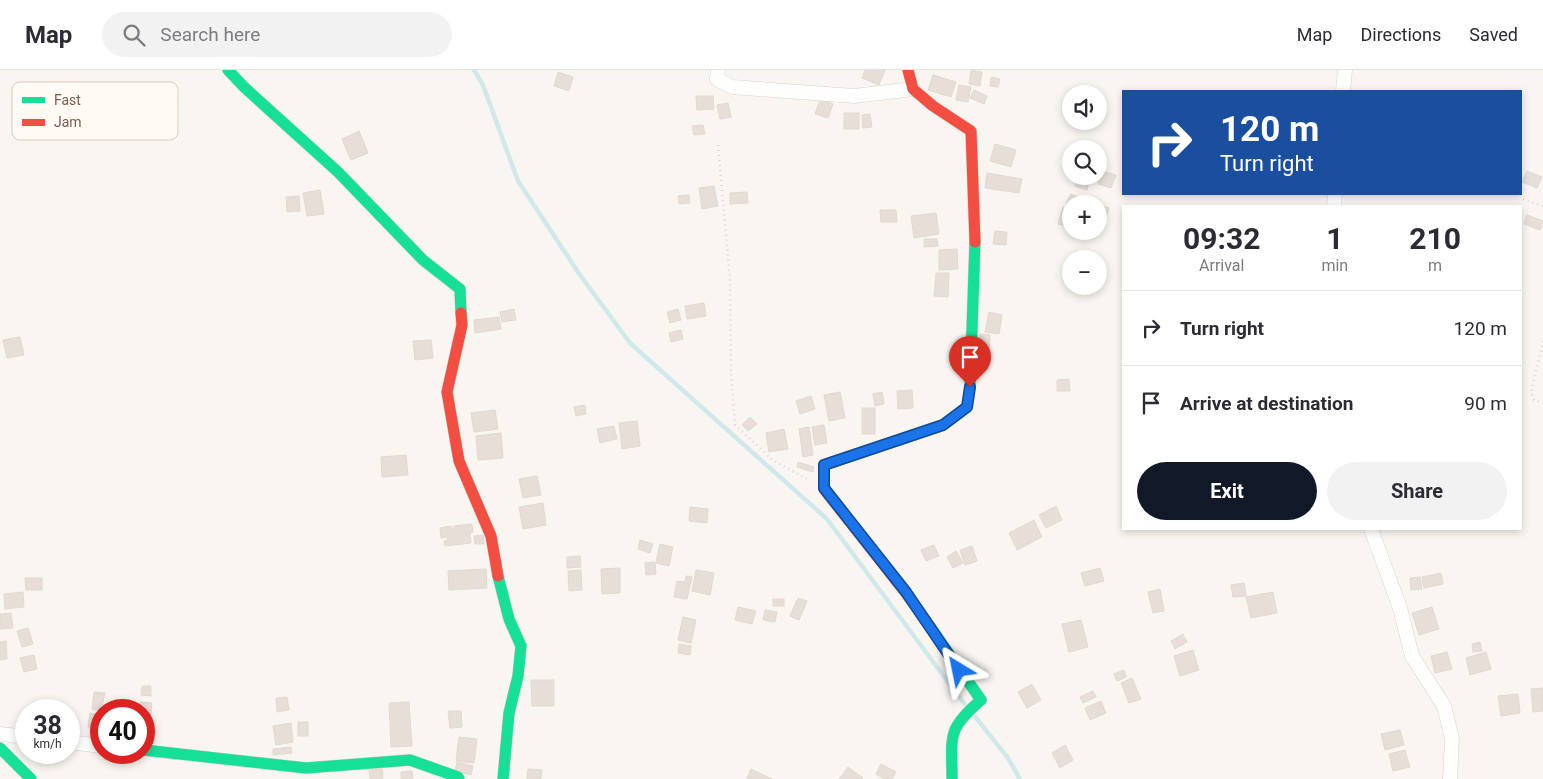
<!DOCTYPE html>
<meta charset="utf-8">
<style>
body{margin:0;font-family:Roboto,sans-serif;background:#f2f2f3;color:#2b2b33;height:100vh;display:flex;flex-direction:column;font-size:19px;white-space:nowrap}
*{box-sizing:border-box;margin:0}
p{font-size:16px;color:#7c7c81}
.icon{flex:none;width:28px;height:28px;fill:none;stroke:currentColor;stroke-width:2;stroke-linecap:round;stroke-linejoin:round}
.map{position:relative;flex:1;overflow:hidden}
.panel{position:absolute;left:1122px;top:135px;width:400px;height:325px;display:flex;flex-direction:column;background:#fff;border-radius:0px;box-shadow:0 2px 8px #0003}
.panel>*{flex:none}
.banner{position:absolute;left:1122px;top:20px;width:400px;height:105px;border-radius:0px;box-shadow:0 2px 8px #0003;background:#1a4fa0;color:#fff;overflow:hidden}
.buttons{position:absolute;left:1062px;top:15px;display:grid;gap:10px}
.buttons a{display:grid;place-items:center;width:45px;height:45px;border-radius:50%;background:#fff;box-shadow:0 2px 8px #0003;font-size:25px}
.speed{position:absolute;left:15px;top:629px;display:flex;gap:10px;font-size:25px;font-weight:700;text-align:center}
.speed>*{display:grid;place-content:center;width:65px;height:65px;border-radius:50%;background:#fff;box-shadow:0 2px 8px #0003;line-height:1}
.speed small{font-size:12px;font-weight:400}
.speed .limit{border:8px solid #d22;background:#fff;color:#111}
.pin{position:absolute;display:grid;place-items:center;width:42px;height:42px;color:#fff;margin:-51px -21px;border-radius:50% 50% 50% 0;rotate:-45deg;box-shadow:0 0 5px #0007}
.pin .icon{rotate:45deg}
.me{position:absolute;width:55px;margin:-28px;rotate:325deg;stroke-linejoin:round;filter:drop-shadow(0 0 4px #0008)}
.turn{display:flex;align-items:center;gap:18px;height:105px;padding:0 15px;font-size:22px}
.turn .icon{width:65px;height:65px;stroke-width:2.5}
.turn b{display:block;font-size:35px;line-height:42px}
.eta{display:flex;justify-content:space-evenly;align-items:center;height:85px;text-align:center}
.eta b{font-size:30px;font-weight:700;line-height:35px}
.action{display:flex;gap:10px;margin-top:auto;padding:10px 15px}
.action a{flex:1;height:58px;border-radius:30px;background:#111827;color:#fff;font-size:20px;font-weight:700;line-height:58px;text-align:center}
.action a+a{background:#f2f2f3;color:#2b2b33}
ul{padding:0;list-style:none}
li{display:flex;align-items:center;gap:15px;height:75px;padding:0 15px;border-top:1px solid #e1e1e2}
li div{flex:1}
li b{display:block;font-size:19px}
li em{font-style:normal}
header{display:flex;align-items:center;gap:30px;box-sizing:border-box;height:70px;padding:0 25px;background:#fff;border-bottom:1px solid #e1e1e2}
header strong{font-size:24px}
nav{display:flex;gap:28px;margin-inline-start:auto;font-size:18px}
.search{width:350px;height:45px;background:#f2f2f3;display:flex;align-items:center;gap:12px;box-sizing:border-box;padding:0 18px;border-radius:28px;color:#7c7c81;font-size:19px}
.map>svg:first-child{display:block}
</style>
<header>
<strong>Map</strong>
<div class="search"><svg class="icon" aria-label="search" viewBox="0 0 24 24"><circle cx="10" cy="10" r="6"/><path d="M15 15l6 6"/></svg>Search here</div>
<nav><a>Map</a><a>Directions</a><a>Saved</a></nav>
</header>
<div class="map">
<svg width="1543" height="709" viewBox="0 0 1543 709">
<rect width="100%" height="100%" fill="#f9f5f0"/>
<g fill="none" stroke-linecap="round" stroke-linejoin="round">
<g stroke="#d0e8ea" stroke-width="4.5">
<polyline points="474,0 483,15 518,111 580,205 630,273 827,449 966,636"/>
<polyline points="973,644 1008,688 1020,709"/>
</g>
</g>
<g fill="#e6ded7" stroke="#e2d8d2">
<polygon points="865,0 885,0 879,15 862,8"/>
<polygon points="971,0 982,2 980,16 969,14"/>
<polygon points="558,2 573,7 569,21 554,16"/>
<polygon points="933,5 956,12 951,27 928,20"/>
<polygon points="991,7 1000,9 998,17 990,16"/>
<polygon points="959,15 971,17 968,32 956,30"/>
<polygon points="974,20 987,26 984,34 970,28"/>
<polygon points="696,26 713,26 714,39 697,40"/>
<polygon points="820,30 833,34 828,48 815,44"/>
<polygon points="728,33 731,47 720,49 717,35"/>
<rect x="844" y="43" width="15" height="16"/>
<polygon points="870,44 872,57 863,58 862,45"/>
<polygon points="703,55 705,64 694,65 692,56"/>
<polygon points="359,61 368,83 351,90 342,69"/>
<polygon points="995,74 1016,80 1011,97 990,91"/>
<polygon points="1102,101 1116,105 1111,118 1098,114"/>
<polygon points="1527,101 1542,107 1537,118 1522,112"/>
<polygon points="987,103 1022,109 1019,123 985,118"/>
<polygon points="1078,106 1091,106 1087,120 1075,116"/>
<polygon points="714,116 718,136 702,139 699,118"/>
<polygon points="320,120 324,144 307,146 303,123"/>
<polygon points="747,122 748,133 730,134 730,123"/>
<polygon points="1071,124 1088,131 1086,134 1071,134 1071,135 1066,133"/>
<polygon points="689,125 690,133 679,134 678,126"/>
<polygon points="299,126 300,141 287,142 286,127"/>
<polygon points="1099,135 1109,138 1103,156 1099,155"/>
<polygon points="1063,137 1071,140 1071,158 1058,154"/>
<polygon points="880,140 896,140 897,152 881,152"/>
<polygon points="936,143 939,164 914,168 911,146"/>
<polygon points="1527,145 1543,151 1540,160 1524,154"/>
<polygon points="995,161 1007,162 1006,175 993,174"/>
<polygon points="924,169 937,169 938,176 924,177"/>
<polygon points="957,179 958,199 939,200 939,180"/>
<polygon points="936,203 949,203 948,227 934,226"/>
<polygon points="704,233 706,246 687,249 685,236"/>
<polygon points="514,239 516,250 502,252 500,242"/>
<polygon points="678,239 681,250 670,253 667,242"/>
<polygon points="989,242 1002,245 999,264 985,262"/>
<polygon points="499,247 501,259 475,263 474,250"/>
<polygon points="681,260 683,269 671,272 669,263"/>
<polygon points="980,264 990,265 989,285 978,284"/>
<polygon points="20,267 24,285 7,288 3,270"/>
<polygon points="431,270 433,288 415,290 413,271"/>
<polygon points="1069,309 1070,321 1057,321 1057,310"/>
<polygon points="912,320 913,338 898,339 897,321"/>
<polygon points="840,322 845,348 829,351 824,325"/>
<polygon points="882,322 884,334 875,336 873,324"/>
<polygon points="811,326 815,339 800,344 796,331"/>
<polygon points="585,335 586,344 576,346 574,337"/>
<rect x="862" y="338" width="13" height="26"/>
<polygon points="495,340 498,359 474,362 471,343"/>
<polygon points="750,347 757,354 748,361 742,355"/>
<polygon points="637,351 640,376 622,379 619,353"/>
<polygon points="824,355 827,373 815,375 812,357"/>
<polygon points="614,356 617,369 600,373 597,359"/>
<polygon points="809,357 813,385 803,387 799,359"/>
<polygon points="784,359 788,379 769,382 766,363"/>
<polygon points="501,363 503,388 478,390 476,366"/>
<polygon points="406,385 408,405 382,407 381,387"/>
<polygon points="798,392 814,397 813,402 797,397"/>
<polygon points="537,406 541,425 523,428 519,409"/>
<polygon points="543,433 546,455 523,459 519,437"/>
<polygon points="1056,436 1062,450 1046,458 1039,445"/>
<polygon points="690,437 708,439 707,453 689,451"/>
<polygon points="1034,450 1042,467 1017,480 1009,463"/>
<polygon points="472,454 473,462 470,463 471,473 445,476 444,471 448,470 447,467 441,468 440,458 451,456 452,460 454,459 454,456"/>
<polygon points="483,465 484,474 475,474 474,466"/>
<polygon points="640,470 653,474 650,483 638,479"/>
<polygon points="660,474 673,477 669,496 656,493"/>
<polygon points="934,475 939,486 926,491 921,480"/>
<polygon points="972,476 977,491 965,495 960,480"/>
<polygon points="956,481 963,493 953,498 947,487"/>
<polygon points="580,486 581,497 567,498 567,487"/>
<polygon points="655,492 656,504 646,505 645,493"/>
<polygon points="620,498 620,523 602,524 601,499"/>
<polygon points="1100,498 1104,511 1085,516 1081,503"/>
<polygon points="486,499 487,518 449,520 448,501"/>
<polygon points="581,500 582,520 569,521 568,501"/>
<polygon points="696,500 714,503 710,525 692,521"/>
<polygon points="1441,503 1443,514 1424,518 1422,507"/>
<polygon points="686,506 692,507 687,529 674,527 677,511 685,512"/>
<polygon points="1420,507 1422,519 1411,520 1410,508"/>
<polygon points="25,508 42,508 42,520 26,520"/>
<polygon points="1244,513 1246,526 1233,527 1231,515"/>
<polygon points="1160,519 1164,541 1153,543 1148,522"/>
<polygon points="23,522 24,537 5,539 4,524"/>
<polygon points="1273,522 1277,543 1251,548 1246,527"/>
<polygon points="798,528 807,531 799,550 790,546"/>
<rect x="773" y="529" width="11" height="7"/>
<polygon points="738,537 756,541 752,554 735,550"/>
<polygon points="1432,537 1439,559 1419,565 1412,543"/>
<polygon points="765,540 777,542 775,552 763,550"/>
<polygon points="11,543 13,558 0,559 0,544"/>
<polygon points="683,547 696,550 691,573 678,570"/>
<polygon points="1081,550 1088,577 1069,582 1062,554"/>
<polygon points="28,558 33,574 22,577 17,561"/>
<polygon points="1183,564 1187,572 1175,579 1171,571"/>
<polygon points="6,571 7,589 0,590 0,572"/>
<polygon points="1480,572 1482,581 1473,582 1472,574"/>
<polygon points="679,574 691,576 690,585 678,583"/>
<polygon points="1193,580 1199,600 1180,606 1174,586"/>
<polygon points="1447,582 1452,599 1435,603 1431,586"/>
<polygon points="1486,582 1491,599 1470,605 1466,588"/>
<polygon points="34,585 37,599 24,602 20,588"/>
<polygon points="1124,600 1126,607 1117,611 1114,604"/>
<polygon points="1132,608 1141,629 1129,633 1121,613"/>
<polygon points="531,610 554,610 554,636 532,636"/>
<polygon points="1032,614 1041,630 1027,638 1018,622"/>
<polygon points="142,616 151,616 151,626 141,625"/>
<polygon points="1543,618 1543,641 1533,642 1531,619"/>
<polygon points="1093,621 1096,627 1083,633 1080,627"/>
<polygon points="94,622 105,623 101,641 92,639"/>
<polygon points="1518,624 1520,643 1501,646 1498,626"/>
<polygon points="287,627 289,640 277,642 276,628"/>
<polygon points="1101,631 1106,643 1090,650 1085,638"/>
<polygon points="140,632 152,633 148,667 144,666 144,640 140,640"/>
<polygon points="409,632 412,676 391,677 389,633"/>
<polygon points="448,641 461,641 462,657 450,658"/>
<polygon points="90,643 101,645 101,659 88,657"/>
<rect x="298" y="652" width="10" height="14"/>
<polygon points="291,653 293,672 276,675 273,656"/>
<polygon points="1400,660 1404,675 1385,680 1381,664"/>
<polygon points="459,667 477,669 474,693 456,691"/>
<polygon points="1065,675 1073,690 1060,698 1052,683"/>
<polygon points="291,677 292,683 273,685 273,679"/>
<polygon points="1405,680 1410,697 1393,701 1389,684"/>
<polygon points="457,692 473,696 471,705 455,701"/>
<polygon points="881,694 896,702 892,709 884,709 876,704"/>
<polygon points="848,697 863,708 862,709 839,709"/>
<polygon points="382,699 383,709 370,709 369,700"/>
<polygon points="528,699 542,700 541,709 527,709"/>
<polygon points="751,699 772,709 747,709"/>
<polygon points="412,701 413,709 401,709 401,702"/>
</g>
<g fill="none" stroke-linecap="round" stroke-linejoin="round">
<defs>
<g id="street">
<polyline points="718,0 717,9 732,17 854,26 913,19"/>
<polyline points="1343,21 1345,0"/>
<polyline points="1334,136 1335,124"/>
<polyline points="1371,459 1400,538 1412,586 1444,636 1452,669 1450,709"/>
<polyline points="0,664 26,667"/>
<polyline points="69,672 101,676"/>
</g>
<g id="fast">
<polyline points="228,0 244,17 338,102 423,190 460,219 461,243"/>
<polyline points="832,392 943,355 967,337 970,317 975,172"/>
<polyline points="498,506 509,549 521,576 518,606 509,643 503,709"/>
<path d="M931 558 981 630C946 660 952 666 952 709"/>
<polyline points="0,678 31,709"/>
<polyline points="144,680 306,698 410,690 458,707 459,709"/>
</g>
<g id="jam">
<polyline points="908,0 913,19 933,36 971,61 975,172"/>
<polyline points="461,243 462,255 447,322 459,391 491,466 498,506"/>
<polyline points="832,392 824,395 824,419 906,523 931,558"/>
</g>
</defs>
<use href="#street" stroke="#d7d1cb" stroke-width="15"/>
<use href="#fast" stroke="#d9d2cb" stroke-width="12"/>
<use href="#jam" stroke="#d9d2cb" stroke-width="12"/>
<g stroke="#dcd5d0" stroke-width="2.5" stroke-dasharray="1 4" stroke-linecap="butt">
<polyline points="718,75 730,210 731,303 735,355 774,391 809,410"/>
<polyline points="1523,129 1543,136"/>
<polyline points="1543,271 1531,323 1534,330 1543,333"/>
</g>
<use href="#street" stroke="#fefefd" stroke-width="14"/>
<use href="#fast" stroke="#16e098" stroke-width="11"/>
<use href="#jam" stroke="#f24e42" stroke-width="11"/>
</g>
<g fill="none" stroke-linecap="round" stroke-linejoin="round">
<defs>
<polyline id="route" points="959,600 906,522 824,418 824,395 943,355 967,337 970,317"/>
</defs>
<use href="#route" stroke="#114b97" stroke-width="12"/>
<use href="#route" stroke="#1a73e8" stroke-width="9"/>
</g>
<rect x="12" y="12" width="166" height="58" rx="8" fill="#fffaf3" stroke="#d7cbc1" stroke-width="1"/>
<rect x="22" y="27" width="23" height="6" fill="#16e098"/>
<rect x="22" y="49" width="23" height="7" fill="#f24e42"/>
<g font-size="14" fill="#7a5c4d">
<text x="54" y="35">Fast</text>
<text x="54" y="57">Jam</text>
</g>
</svg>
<div class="buttons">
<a><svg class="icon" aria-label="sound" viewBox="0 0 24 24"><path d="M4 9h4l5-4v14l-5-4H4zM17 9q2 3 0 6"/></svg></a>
<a><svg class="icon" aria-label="search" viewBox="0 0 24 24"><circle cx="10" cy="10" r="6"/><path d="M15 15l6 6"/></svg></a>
<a>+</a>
<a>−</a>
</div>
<div class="speed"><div>38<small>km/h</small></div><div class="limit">40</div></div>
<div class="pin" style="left:970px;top:317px;background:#d93025"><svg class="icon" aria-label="arrive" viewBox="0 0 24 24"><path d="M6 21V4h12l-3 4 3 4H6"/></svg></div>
<svg class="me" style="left:959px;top:600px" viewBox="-20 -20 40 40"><path d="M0-17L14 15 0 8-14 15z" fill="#1a73e8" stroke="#fff" stroke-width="4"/></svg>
<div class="banner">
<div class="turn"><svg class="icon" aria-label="right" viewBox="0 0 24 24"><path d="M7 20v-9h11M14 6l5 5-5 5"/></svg><div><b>120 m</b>Turn right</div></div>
</div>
<section class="panel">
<div class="eta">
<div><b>09:32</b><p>Arrival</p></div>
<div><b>1</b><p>min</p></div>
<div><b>210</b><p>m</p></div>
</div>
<ul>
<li><svg class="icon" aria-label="right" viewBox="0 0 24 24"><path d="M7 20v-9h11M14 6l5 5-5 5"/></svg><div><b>Turn right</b></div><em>120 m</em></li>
<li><svg class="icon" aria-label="arrive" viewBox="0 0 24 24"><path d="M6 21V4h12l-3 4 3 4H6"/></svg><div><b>Arrive at destination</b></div><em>90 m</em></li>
</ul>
<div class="action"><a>Exit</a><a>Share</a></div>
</section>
</div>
